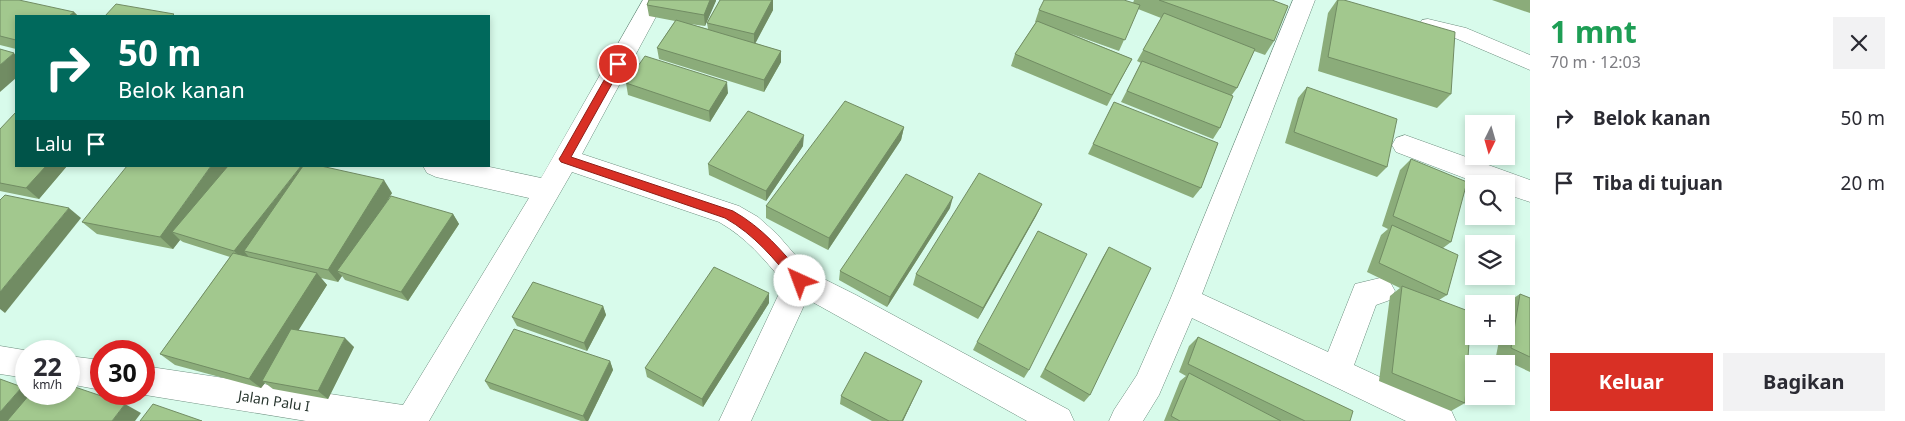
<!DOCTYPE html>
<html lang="id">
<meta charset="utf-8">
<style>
body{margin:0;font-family:"Noto Sans",sans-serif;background:#f2f2f3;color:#2b2b33;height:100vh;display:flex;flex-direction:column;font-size:19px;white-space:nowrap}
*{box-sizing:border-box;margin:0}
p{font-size:16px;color:#7c7c81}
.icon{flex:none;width:28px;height:28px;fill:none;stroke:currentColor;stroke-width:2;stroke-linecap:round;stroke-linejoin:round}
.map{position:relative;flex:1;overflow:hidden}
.sheet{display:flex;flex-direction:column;background:#fff;width:375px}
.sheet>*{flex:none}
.top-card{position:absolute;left:15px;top:15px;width:475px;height:152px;border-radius:0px;box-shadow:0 2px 8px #0003;background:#00695c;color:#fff;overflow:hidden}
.needle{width:32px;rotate:185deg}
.controls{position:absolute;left:1465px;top:115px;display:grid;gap:10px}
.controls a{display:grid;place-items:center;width:50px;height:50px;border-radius:0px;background:#fff;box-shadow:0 2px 8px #0003;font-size:25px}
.speed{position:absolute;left:15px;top:340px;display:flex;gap:10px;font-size:25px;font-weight:700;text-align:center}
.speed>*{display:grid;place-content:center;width:65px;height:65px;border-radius:50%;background:#fff;box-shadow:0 2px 8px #0003;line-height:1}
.speed small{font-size:12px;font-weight:400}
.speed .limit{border:8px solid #d22;background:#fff;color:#111}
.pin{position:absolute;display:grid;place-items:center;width:42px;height:42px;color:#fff;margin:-21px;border:2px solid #fff;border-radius:50%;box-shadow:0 1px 5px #0007}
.me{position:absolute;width:55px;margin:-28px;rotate:317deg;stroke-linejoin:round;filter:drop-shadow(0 0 4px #0008)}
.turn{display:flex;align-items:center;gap:18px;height:105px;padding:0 20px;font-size:22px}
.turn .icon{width:65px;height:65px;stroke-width:2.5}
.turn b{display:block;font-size:35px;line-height:42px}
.then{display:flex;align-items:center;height:48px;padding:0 20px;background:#0003;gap:10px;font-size:19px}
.round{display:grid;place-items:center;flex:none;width:52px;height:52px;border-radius:0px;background:#f2f2f3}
.summary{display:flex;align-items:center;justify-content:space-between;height:85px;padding:0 20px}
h1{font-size:30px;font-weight:700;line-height:38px;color:#1e9e55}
.action{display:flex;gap:10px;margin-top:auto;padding:10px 20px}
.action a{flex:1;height:58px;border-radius:0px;background:#d93025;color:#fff;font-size:20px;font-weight:700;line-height:58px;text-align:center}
.action a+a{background:#f2f2f3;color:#2b2b33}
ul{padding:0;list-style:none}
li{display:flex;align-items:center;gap:15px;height:65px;padding:0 20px}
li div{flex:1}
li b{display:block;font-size:19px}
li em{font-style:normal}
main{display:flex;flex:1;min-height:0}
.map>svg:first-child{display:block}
</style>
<main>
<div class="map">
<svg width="1530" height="421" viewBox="0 0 1530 421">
<rect width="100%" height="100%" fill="#d8fbeb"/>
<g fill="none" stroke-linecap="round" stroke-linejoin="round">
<defs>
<polygon id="service" points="1428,19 1466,28 1530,55 1530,70 1455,38 1422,30 1419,25 1422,20"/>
<g id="minor">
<path d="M643 0H665L582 154 739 206 758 217 777 234 810 272 856 295 1069 410 1074 421H1027L807 299 751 421H719L784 283C764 259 747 238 719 222L572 172 429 421H306L139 394H144V366L403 405 529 198 436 177 427 173 423 166H485L541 178Z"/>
<polygon points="1293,0 1315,0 1202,294 1328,352 1355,284 1380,278 1390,282 1395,291 1390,300 1376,305 1354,365 1451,410 1456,421 1406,421 1192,318 1159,395 1143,421 1109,421 1114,410 1137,375 1170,300"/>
<polygon points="1405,135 1530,180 1530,202 1506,194 1506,184 1480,184 1396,152 1392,145 1396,138"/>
<polygon points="0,346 30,351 26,351 26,378 0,374"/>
<polygon points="69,356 101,360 101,390 69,384"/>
</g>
</defs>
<use href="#service" stroke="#6d8e7f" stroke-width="1"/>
<use href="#minor" stroke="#6d8e7f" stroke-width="1"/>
<use href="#service" fill="#fff" fill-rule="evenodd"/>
<use href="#minor" fill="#fff" fill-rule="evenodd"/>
</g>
<g fill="#8bac7a">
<polygon points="0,0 74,12 78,16 16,16 16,49 0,45"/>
<polygon points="649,0 716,0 705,26 690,24 708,29 707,23 720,0 773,0 773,10 755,43 781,51 781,62 764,92 659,59 657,48 675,21 649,16 647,5"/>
<polygon points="1134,0 1272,0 1274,41 1265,55 1254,51 1237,88 1231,96 1220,128 1213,139 1121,102 1141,63 1137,61 1161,18 1138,9 1119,51 1069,33 1132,59 1107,106 1011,66 1015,54 1036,22 1035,22 1039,10 1133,3"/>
<polygon points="1337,0 1344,0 1451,94 1437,108 1318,71 1328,13"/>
<polygon points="1492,0 1530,0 1530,13"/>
<polygon points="626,83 728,93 710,122 628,95"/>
<polygon points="1307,87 1387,167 1377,177 1285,143 1298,98"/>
<polygon points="1114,102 1201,188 1193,198 1088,154"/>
<polygon points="904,127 901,140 828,250 766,218 766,206"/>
<polygon points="0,129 16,166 67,166 39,199 0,191"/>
<polygon points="803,146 766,201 709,175 708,164"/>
<polygon points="1411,159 1451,242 1443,248 1447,295 1439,300 1465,403 1451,411 1379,381 1390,296 1400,288 1367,272 1381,235 1388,229 1382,226 1400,170"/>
<polygon points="392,193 384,206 453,214 459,224 408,301 345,280 342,276 338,282 321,278 327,285 298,330 354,347 328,399 273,389 265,383 261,388 175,365 160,354 230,257 183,242 180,240 173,249 97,234 82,222"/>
<polygon points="1042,204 1036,216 978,319 913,285 916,274"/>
<polygon points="950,208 887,307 839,280 840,271"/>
<polygon points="1109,247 1090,395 1084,402 1040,377 1103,257"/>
<polygon points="1520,294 1530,298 1530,372 1496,356 1500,336 1506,336 1506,303"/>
<polygon points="769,303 703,407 647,377 645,368"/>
<polygon points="603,306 606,315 587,351 517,326 512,317"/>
<polygon points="1198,337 1350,421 1164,421 1180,381 1186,376 1179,372 1189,346"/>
<polygon points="977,342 1029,370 1024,378 973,350"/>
<polygon points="610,361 613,370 588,421 581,421 490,389 485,381"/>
<polygon points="922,381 903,421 872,421 840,404 841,396"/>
</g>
<g fill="#718c63">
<polygon points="710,0 716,0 716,1 705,26 704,15"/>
<polygon points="772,0 773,0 773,10 754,46 754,34"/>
<polygon points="74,12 78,16 69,16"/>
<polygon points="781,51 781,62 764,92 764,80"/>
<polygon points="14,53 16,56 16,78 0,92 0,65"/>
<polygon points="727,82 728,93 710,122 709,111"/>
<polygon points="904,127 901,140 828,250 829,238"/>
<polygon points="804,135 803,146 766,201 766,191"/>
<polygon points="46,166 67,166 39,199 26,188"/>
<polygon points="211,166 232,166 172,232 180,240 173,249 160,237"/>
<polygon points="301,166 317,166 244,251 248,256 244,261 234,251"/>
<polygon points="384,180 392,193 344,273 337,271 342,276 338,282 328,270"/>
<polygon points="953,197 950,208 887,307 890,297"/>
<polygon points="1042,204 1036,216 978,319 983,308"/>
<polygon points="69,208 81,218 5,313 0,309 0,292"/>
<polygon points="453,214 459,224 408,301 401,292"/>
<polygon points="317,273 327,285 266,382 262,381 265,383 261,388 249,379"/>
<polygon points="769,293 769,303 703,407 702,399"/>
<polygon points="603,306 606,315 587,351 584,343"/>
<polygon points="345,338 354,347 328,399 318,391"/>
<polygon points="610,361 613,370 588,421 586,421 583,416"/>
<polygon points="922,381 903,421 902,421"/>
<polygon points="22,387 26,389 26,394 35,394 19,421 0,421 0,412"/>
<polygon points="125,404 141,413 135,421 112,421"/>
</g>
<g fill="#a2c88e" stroke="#718c63">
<polygon points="0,0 19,0 74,12 69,16 16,16 16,40 0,36"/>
<polygon points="649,0 710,0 704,15 647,5"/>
<polygon points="720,0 772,0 754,34 707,23"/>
<polygon points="1044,0 1124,0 1140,5 1125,40 1039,10"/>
<polygon points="1159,0 1272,0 1288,6 1274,41"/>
<polygon points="1338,0 1344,0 1455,32 1451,94 1328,57"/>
<polygon points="116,4 174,14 172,16 105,16"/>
<polygon points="1164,13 1255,49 1237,88 1143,50"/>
<polygon points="676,20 781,51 764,80 657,48"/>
<polygon points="1037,21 1132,59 1112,95 1015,54"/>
<polygon points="0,49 14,53 0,65"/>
<polygon points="645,56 727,82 709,111 626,83"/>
<polygon points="1142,61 1233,96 1220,128 1127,91"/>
<polygon points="1307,87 1397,119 1387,167 1294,132"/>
<polygon points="845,101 904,127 829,238 766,206"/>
<polygon points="1114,102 1218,143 1201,188 1093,144"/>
<polygon points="748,111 804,135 766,191 708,164"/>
<polygon points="16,112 16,166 46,166 26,188 0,183 0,129"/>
<polygon points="1411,159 1467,182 1451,242 1393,216"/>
<polygon points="127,166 211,166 160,237 82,222"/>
<polygon points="228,166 301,166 234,251 172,232"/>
<polygon points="303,166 321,166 384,180 328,270 244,251"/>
<polygon points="979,173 1042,204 983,308 916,274"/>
<polygon points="906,174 953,197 890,297 840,271"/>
<polygon points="5,195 69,208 0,292 0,200"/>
<polygon points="391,196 453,214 401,292 337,271"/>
<polygon points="1392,225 1458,255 1447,295 1379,263"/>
<polygon points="1038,231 1087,254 1029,370 977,342"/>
<polygon points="1109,247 1151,268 1090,395 1045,369"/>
<polygon points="233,253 317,273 249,379 160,354"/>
<polygon points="714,267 769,293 702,399 645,368"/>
<polygon points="533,282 603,306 584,343 512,317"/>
<polygon points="1402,286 1471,312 1465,403 1392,373"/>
<polygon points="1520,294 1530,298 1530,357 1511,348"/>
<polygon points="291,329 345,338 318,391 262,381"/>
<polygon points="514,329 610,361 583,416 485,381"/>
<polygon points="1198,337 1353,411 1350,421 1305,421 1188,364"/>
<polygon points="865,352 922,381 902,421 889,421 841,396"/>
<polygon points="1189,373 1281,421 1180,421 1171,416"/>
<polygon points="0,379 22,387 0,412"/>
<polygon points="69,385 125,404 112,421 7,421 30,394 69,394"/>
<polygon points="153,404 202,421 140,421"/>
</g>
<path fill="#d93025" stroke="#8d1f18" d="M618 60 623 64 571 157 733 211C763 228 782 251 804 277L806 281 804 285 800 286 796 285C774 259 755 235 725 218L561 162 559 159 561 156 615 61Z"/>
<g text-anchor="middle" stroke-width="5" stroke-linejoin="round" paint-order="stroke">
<g font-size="14" fill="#27352e" stroke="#fff">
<text transform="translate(274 401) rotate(9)" y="5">Jalan Palu I</text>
</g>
</g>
</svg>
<div class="controls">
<a><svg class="needle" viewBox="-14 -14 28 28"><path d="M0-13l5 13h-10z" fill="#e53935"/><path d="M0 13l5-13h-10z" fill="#7c7c81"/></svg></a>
<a><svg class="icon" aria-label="search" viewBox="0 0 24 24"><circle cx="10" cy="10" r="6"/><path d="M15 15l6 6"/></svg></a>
<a><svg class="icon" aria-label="layers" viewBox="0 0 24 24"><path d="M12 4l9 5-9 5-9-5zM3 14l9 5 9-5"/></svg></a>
<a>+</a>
<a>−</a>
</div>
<div class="speed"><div>22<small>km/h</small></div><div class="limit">30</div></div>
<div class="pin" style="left:618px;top:64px;background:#d93025"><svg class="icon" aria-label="arrive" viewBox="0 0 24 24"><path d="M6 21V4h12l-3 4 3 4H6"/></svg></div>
<svg class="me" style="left:800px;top:281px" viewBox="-20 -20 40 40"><circle r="19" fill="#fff"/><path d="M0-13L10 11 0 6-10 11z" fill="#d93025"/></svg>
<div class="top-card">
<div class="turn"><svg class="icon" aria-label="right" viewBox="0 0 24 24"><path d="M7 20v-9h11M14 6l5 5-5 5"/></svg><div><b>50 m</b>Belok kanan</div></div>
<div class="then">Lalu<svg class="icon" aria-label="arrive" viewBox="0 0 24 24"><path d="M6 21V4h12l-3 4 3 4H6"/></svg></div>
</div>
</div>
<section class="sheet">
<div class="summary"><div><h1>1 mnt</h1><p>70 m · 12:03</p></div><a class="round"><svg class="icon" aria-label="close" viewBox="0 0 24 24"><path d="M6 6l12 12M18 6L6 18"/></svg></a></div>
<ul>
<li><svg class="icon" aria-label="right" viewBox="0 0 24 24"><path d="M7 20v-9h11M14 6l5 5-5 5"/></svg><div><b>Belok kanan</b></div><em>50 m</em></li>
<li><svg class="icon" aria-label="arrive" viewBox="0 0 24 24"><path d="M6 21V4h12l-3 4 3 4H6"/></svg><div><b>Tiba di tujuan</b></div><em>20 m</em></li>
</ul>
<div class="action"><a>Keluar</a><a>Bagikan</a></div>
</section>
</main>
